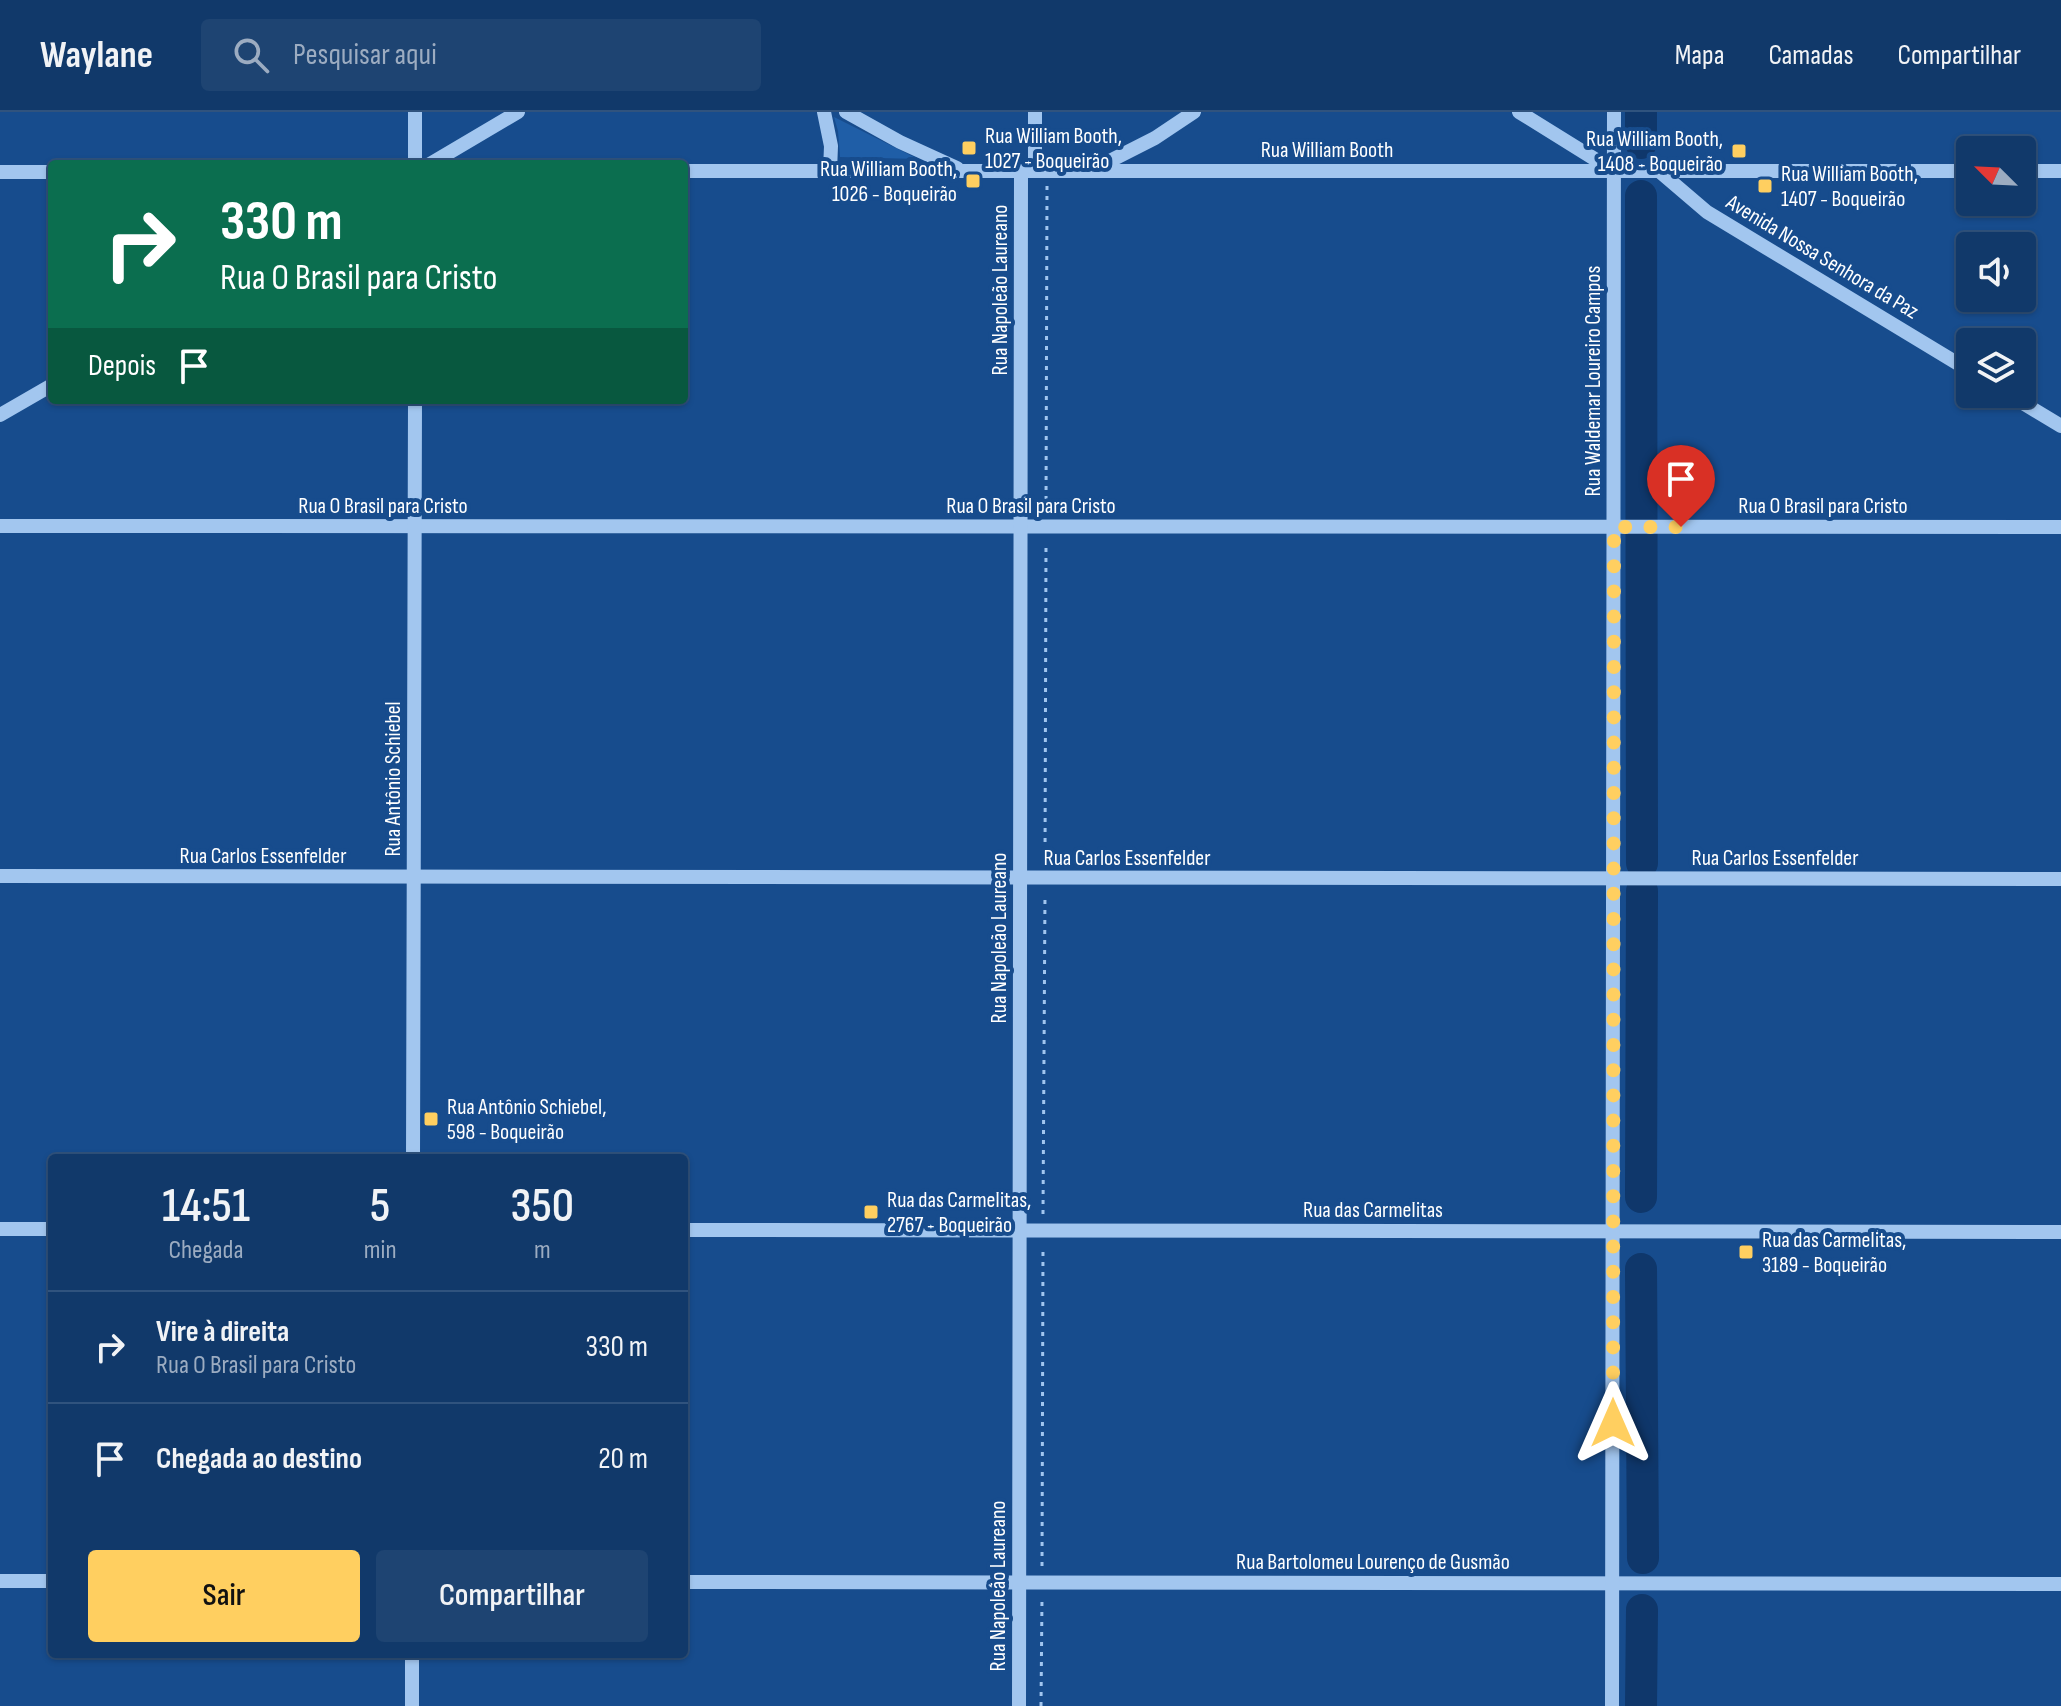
<!DOCTYPE html>
<html lang="pt">
<meta charset="utf-8">
<style>
body{margin:0;font-family:"Sofia Sans Condensed",sans-serif;background:#1e4472;color:#f1f3f6;height:100vh;display:flex;flex-direction:column;font-size:30px;white-space:nowrap}
*{box-sizing:border-box;margin:0}
p{font-size:26px;color:#9cacc1}
.icon{flex:none;width:44px;height:44px;fill:none;stroke:currentColor;stroke-width:2;stroke-linecap:round;stroke-linejoin:round}
.map{position:relative;flex:1;overflow:hidden}
.details{position:absolute;left:48px;top:1042px;width:640px;height:504px;display:flex;flex-direction:column;background:#11396a;border-radius:8px;box-shadow:0 2px 6px #0004,0 0 0 2px #30537e}
.details>*{flex:none}
.hud{position:absolute;left:48px;top:48px;width:640px;height:244px;border-radius:8px;box-shadow:0 2px 6px #0004,0 0 0 2px #30537e;background:#0b6e4f;color:#fff;overflow:hidden}
.needle{width:52px;rotate:294deg}
.tools{position:absolute;left:1956px;top:24px;display:grid;gap:16px}
.tools a{display:grid;place-items:center;width:80px;height:80px;border-radius:8px;background:#11396a;box-shadow:0 2px 6px #0004,0 0 0 2px #30537e;font-size:40px}
.pin{position:absolute;display:grid;place-items:center;width:68px;height:68px;color:#fff;margin:-82px -34px;border-radius:50% 50% 50% 0;rotate:-45deg;box-shadow:0 0 8px #0007}
.pin .icon{rotate:45deg}
.me{position:absolute;width:88px;margin:-44px;rotate:0deg;stroke-linejoin:round;filter:drop-shadow(0 0 6px #0008)}
.turn{display:flex;align-items:center;gap:28px;height:168px;padding:0 40px;font-size:36px}
.turn .icon{width:104px;height:104px;stroke-width:2.5}
.turn b{display:block;font-size:56px;line-height:68px}
.then{display:flex;align-items:center;height:76px;padding:0 40px;background:#0003;gap:16px;font-size:30px}
.eta{display:flex;justify-content:space-evenly;align-items:center;height:136px;text-align:center}
.eta b{font-size:48px;font-weight:600;line-height:56px}
.action{display:flex;gap:16px;margin-top:auto;padding:16px 40px}
.action a{flex:1;height:92px;border-radius:8px;background:#ffcf60;color:#111;font-size:32px;font-weight:600;line-height:92px;text-align:center}
.action a+a{background:#1e4472;color:#f1f3f6}
ul{padding:0;list-style:none}
li{display:flex;align-items:center;gap:24px;height:112px;padding:0 40px;border-top:2px solid #30537e}
li div{flex:1}
li b{display:block;font-size:30px}
li em{font-style:normal}
header{display:flex;align-items:center;gap:48px;box-sizing:border-box;height:112px;padding:0 40px;background:#11396a;border-bottom:2px solid #30537e}
header strong{font-size:38px}
nav{display:flex;gap:44px;margin-inline-start:auto;font-size:28px}
.search{width:560px;height:72px;background:#1e4472;display:flex;align-items:center;gap:20px;box-sizing:border-box;padding:0 28px;border-radius:8px;color:#9cacc1;font-size:30px}
.map>svg:first-child{display:block}
</style>
<header>
<strong>Waylane</strong>
<div class="search"><svg class="icon" aria-label="search" viewBox="0 0 24 24"><circle cx="10" cy="10" r="6"/><path d="M15 15l6 6"/></svg>Pesquisar aqui</div>
<nav><a>Mapa</a><a>Camadas</a><a>Compartilhar</a></nav>
</header>
<div class="map">
<svg width="2061" height="1594" viewBox="0 0 2061 1594">
<rect width="100%" height="100%" fill="#174c8d"/>
<polygon fill="#1f5ea7" points="834,5 918,47 840,45 838,19"/>
<g fill="none" stroke-linecap="round" stroke-linejoin="round">
<g stroke="#0f376b" stroke-width="32">
<polyline points="1641,31 1641,0"/>
<polyline points="1641,84 1642,751"/>
<polyline points="1641,1085 1642,779"/>
<polyline points="1641,1157 1643,1446"/>
<polyline points="1641,1594 1642,1498"/>
</g>
<g stroke="#a2c6ef" stroke-width="3" stroke-dasharray="4 6" stroke-linecap="butt">
<polyline points="1046,398 1047,74"/>
<polyline points="1045,750 1046,430"/>
<polyline points="1043,1102 1045,782"/>
<polyline points="1042,1454 1043,1134"/>
<polyline points="1041,1594 1042,1486"/>
</g>
<g stroke="#a2c6ef" stroke-width="14">
<polyline points="824,0 831,34 830,59"/>
<polyline points="846,0 900,30 957,56"/>
<polyline points="1519,0 1614,59"/>
<polyline points="415,52 415,0"/>
<polyline points="430,52 518,0"/>
<polyline points="1094,57 1155,26 1194,0"/>
<polyline points="684,59 1970,59"/>
<polyline points="1035,59 1035,0"/>
<polyline points="1659,59 1707,100 1970,259"/>
<polyline points="2022,59 2061,59"/>
<polyline points="0,60 52,60"/>
<polyline points="2008,282 2061,314"/>
<polyline points="0,303 52,273"/>
<polyline points="0,414 2061,415"/>
<polyline points="0,764 2061,767"/>
<polyline points="413,1046 415,288"/>
<polyline points="0,1117 52,1117"/>
<polyline points="684,1118 2061,1120"/>
<polyline points="0,1469 52,1469"/>
<polyline points="684,1470 2061,1472"/>
<polyline points="412,1594 412,1542"/>
<polyline points="1019,1594 1021,59"/>
<polyline points="1612,1594 1614,0"/>
</g>
</g>
<g fill="none" stroke-linecap="round" stroke-linejoin="round">
<polyline stroke="#ffcf60" stroke-width="14" stroke-dasharray="0 25.2" points="1613,1311 1614,415 1681,415"/>
</g>
<g fill="#ffcf60" stroke="#174c8d" stroke-width="3">
<rect x="961" y="28" width="16" height="16" rx="4"/>
<rect x="1731" y="31" width="16" height="16" rx="4"/>
<rect x="965" y="61" width="16" height="16" rx="4"/>
<rect x="1757" y="66" width="16" height="16" rx="4"/>
<rect x="423" y="999" width="16" height="16" rx="4"/>
<rect x="863" y="1092" width="16" height="16" rx="4"/>
<rect x="1738" y="1132" width="16" height="16" rx="4"/>
</g>
<g text-anchor="middle" stroke-width="8" stroke-linejoin="round" paint-order="stroke">
<g font-size="22" fill="#fff" stroke="#174c8d" text-anchor="start">
<text x="985" y="31">Rua William Booth,<tspan x="985" dy="25">1027 - Boqueirão</tspan></text>
<text x="1723" y="34" text-anchor="end">Rua William Booth,<tspan x="1723" dy="25">1408 - Boqueirão</tspan></text>
<text x="957" y="64" text-anchor="end">Rua William Booth,<tspan x="957" dy="25">1026 - Boqueirão</tspan></text>
<text x="1781" y="69">Rua William Booth,<tspan x="1781" dy="25">1407 - Boqueirão</tspan></text>
<text x="447" y="1002">Rua Antônio Schiebel,<tspan x="447" dy="25">598 - Boqueirão</tspan></text>
<text x="887" y="1095">Rua das Carmelitas,<tspan x="887" dy="25">2767 - Boqueirão</tspan></text>
<text x="1762" y="1135">Rua das Carmelitas,<tspan x="1762" dy="25">3189 - Boqueirão</tspan></text>
</g>
<g font-size="22" fill="#fff" stroke="#174c8d">
<text x="1327" y="45">Rua William Booth</text>
<text transform="translate(1823 144) rotate(31)" y="8">Avenida Nossa Senhora da Paz</text>
<text transform="translate(999 178) rotate(-90)" y="8">Rua Napoleão Laureano</text>
<text transform="translate(1592 269) rotate(-90)" y="8">Rua Waldemar Loureiro Campos</text>
<text x="383" y="401">Rua O Brasil para Cristo</text>
<text x="1031" y="401">Rua O Brasil para Cristo</text>
<text x="1823" y="401">Rua O Brasil para Cristo</text>
<text transform="translate(392 667) rotate(-90)" y="8">Rua Antônio Schiebel</text>
<text x="263" y="751">Rua Carlos Essenfelder</text>
<text x="1127" y="753">Rua Carlos Essenfelder</text>
<text x="1775" y="753">Rua Carlos Essenfelder</text>
<text transform="translate(998 826) rotate(-90)" y="8">Rua Napoleão Laureano</text>
<text x="1373" y="1105">Rua das Carmelitas</text>
<text x="1373" y="1457">Rua Bartolomeu Lourenço de Gusmão</text>
<text transform="translate(997 1474) rotate(-90)" y="8">Rua Napoleão Laureano</text>
</g>
</g>
</svg>
<div class="tools">
<a><svg class="needle" viewBox="-14 -14 28 28"><path d="M0-13l5 13h-10z" fill="#e53935"/><path d="M0 13l5-13h-10z" fill="#9cacc1"/></svg></a>
<a><svg class="icon" aria-label="sound" viewBox="0 0 24 24"><path d="M4 9h4l5-4v14l-5-4H4zM17 9q2 3 0 6"/></svg></a>
<a><svg class="icon" aria-label="layers" viewBox="0 0 24 24"><path d="M12 4l9 5-9 5-9-5zM3 14l9 5 9-5"/></svg></a>
</div>
<div class="pin" style="left:1681px;top:415px;background:#d93025"><svg class="icon" aria-label="arrive" viewBox="0 0 24 24"><path d="M6 21V4h12l-3 4 3 4H6"/></svg></div>
<svg class="me" style="left:1613px;top:1311px" viewBox="-20 -20 40 40"><path d="M0-17L14 15 0 8-14 15z" fill="#ffcf60" stroke="#fff" stroke-width="4"/></svg>
<div class="hud">
<div class="turn"><svg class="icon" aria-label="right" viewBox="0 0 24 24"><path d="M7 20v-9h11M14 6l5 5-5 5"/></svg><div><b>330 m</b>Rua O Brasil para Cristo</div></div>
<div class="then">Depois<svg class="icon" aria-label="arrive" viewBox="0 0 24 24"><path d="M6 21V4h12l-3 4 3 4H6"/></svg></div>
</div>
<section class="details">
<div class="eta">
<div><b>14:51</b><p>Chegada</p></div>
<div><b>5</b><p>min</p></div>
<div><b>350</b><p>m</p></div>
</div>
<ul>
<li><svg class="icon" aria-label="right" viewBox="0 0 24 24"><path d="M7 20v-9h11M14 6l5 5-5 5"/></svg><div><b>Vire à direita</b><p>Rua O Brasil para Cristo</p></div><em>330 m</em></li>
<li><svg class="icon" aria-label="arrive" viewBox="0 0 24 24"><path d="M6 21V4h12l-3 4 3 4H6"/></svg><div><b>Chegada ao destino</b></div><em>20 m</em></li>
</ul>
<div class="action"><a>Sair</a><a>Compartilhar</a></div>
</section>
</div>
